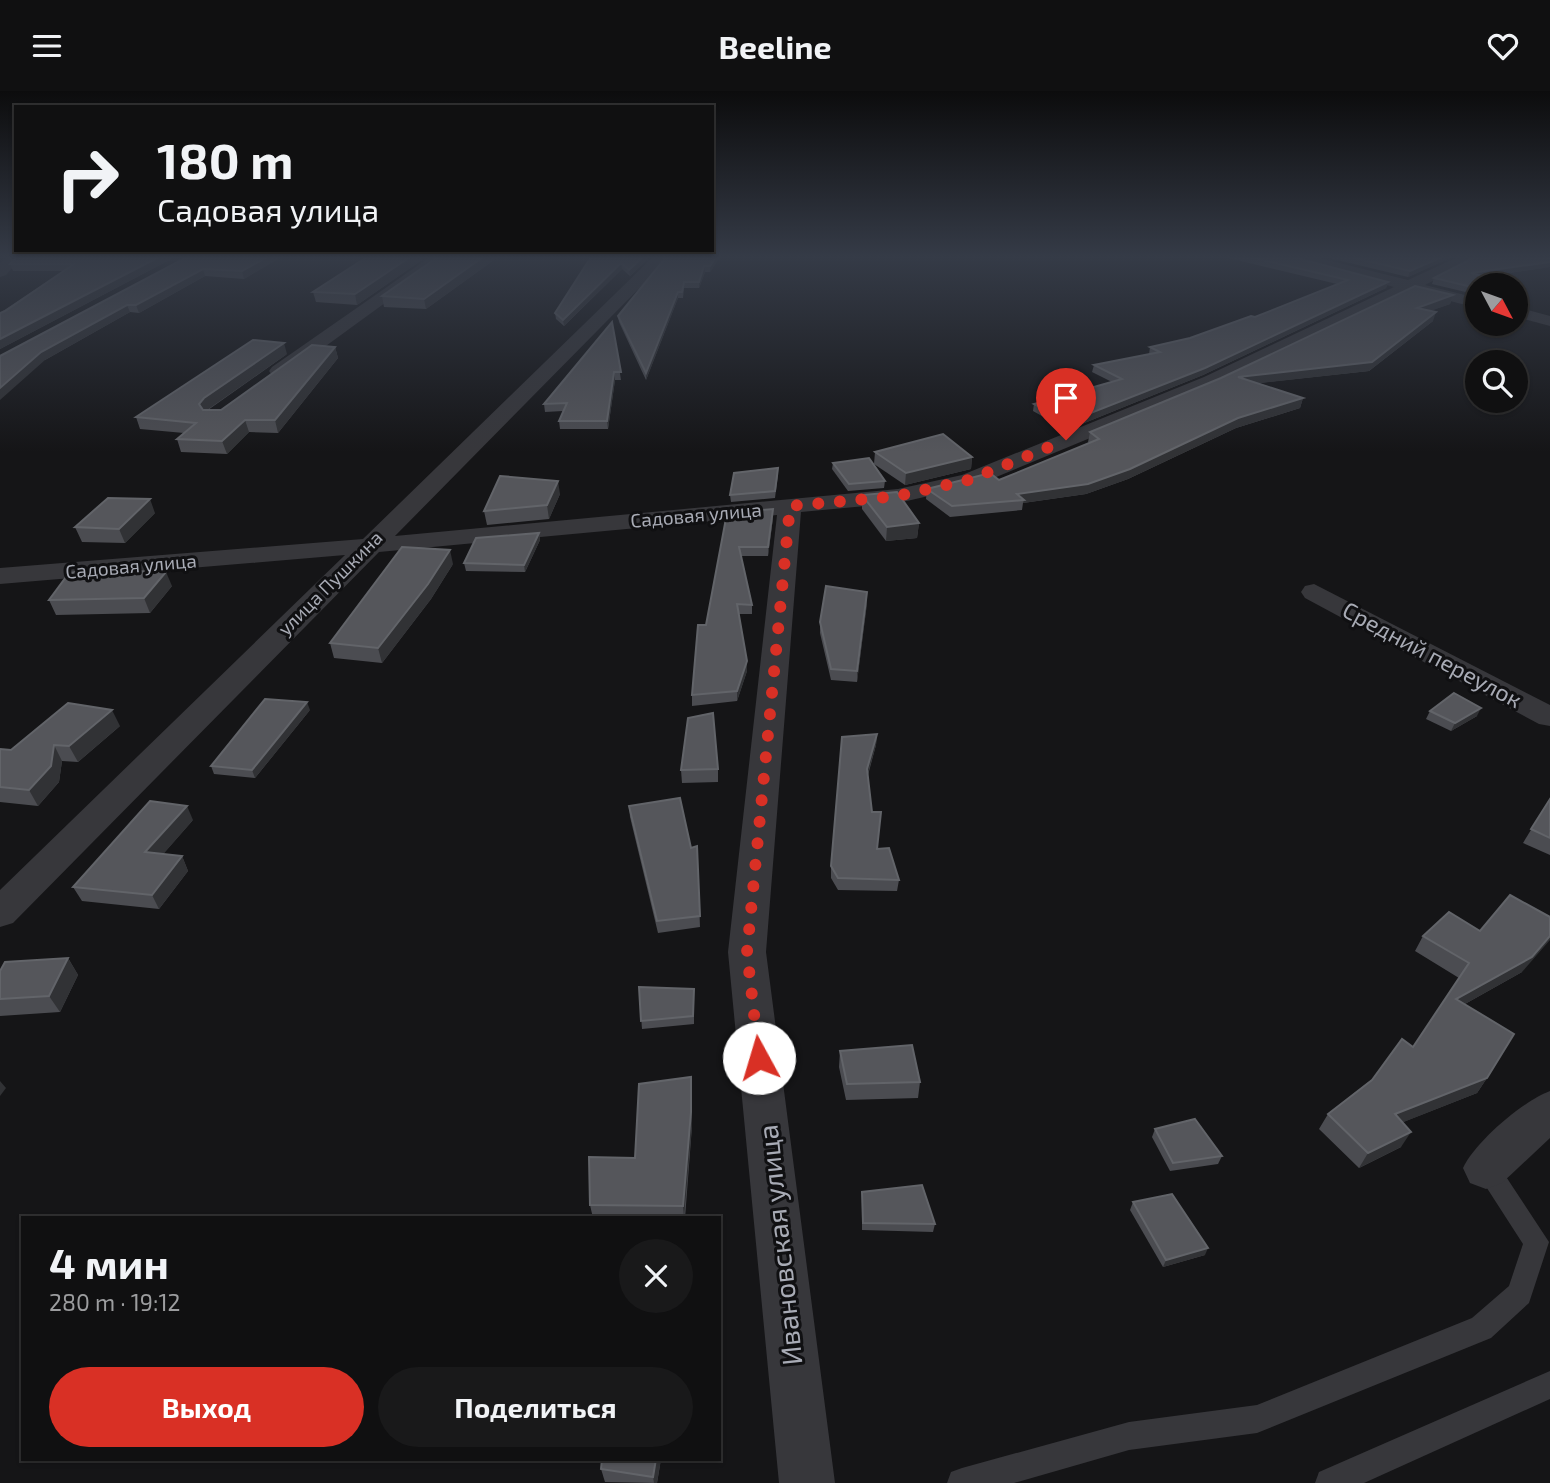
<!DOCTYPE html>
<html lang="ru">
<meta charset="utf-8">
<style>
body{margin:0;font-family:"Exo 2",sans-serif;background:#19191a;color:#f1f3f6;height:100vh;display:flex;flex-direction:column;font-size:26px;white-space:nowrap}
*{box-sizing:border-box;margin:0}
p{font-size:23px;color:#9c9d9f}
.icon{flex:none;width:38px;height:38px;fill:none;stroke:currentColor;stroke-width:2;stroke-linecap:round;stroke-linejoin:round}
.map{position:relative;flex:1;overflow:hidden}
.sheet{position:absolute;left:21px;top:1125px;width:700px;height:245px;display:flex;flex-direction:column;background:#101011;border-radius:0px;box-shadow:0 2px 5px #0004,0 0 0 2px #303031}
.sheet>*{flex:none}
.guide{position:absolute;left:14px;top:14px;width:700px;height:147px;border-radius:0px;box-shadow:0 2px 5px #0004,0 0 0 2px #303031;background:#101011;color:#f1f3f6;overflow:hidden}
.needle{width:46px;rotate:131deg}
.controls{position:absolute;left:1465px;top:182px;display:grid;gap:14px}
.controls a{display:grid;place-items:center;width:63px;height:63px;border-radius:50%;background:#101011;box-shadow:0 2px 5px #0004,0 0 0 2px #303031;font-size:35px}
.pin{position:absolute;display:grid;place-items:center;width:60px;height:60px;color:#fff;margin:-72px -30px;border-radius:50% 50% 50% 0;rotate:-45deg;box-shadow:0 0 7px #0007}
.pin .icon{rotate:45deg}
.me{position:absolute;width:77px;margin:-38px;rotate:354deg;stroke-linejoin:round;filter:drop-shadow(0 0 5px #0008)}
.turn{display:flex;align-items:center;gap:24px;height:147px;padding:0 28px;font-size:32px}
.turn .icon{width:91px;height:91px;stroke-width:2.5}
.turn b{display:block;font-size:49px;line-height:60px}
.round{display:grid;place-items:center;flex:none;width:74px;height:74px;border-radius:37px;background:#19191a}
.overview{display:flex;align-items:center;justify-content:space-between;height:119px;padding:0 28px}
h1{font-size:42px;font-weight:700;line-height:52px}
.primary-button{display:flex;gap:14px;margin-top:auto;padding:14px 28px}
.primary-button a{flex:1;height:80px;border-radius:42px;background:#d93025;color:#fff;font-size:28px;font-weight:700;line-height:80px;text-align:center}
.primary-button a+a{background:#19191a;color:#f1f3f6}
header{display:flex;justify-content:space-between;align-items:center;height:91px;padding:0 28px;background:#101011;font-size:32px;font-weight:700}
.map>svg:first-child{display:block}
</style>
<header><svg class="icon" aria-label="menu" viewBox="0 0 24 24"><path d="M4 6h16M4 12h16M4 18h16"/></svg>Beeline<svg class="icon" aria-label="heart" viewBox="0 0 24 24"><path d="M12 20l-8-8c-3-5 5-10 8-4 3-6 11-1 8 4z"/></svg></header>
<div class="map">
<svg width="1550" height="1392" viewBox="0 0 1550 1392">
<rect width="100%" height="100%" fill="#151517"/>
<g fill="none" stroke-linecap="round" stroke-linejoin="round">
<g fill="#37373b" fill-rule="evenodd">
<polygon points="1486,1066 1495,1069 1549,1151 1529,1212 1491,1247 1257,1342 1129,1359 1014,1392 947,1392 951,1381 962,1377 1129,1331 1257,1314 1472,1227 1509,1195 1523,1153 1474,1077 1477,1069"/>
<polygon points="1550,1280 1550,1308 1364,1392 1315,1392 1319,1381"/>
</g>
<g fill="#37373b" fill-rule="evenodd">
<polygon points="6,166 22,166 6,184 0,186 0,172"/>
<polygon points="430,166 448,166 286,284 272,284 269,280 272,276"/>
<polygon points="653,166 670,166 395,445 898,398 962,384 1204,286 1394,196 1292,169 1290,166 1315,166 1408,189 1458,166 1478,166 1425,194 1477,207 1477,217 1412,200 1218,294 977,394 898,412 801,421 766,861 835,1392 779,1392 728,861 777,424 379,461 13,832 0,836 0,799 345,464 0,493 0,477 363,448"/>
<polygon points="1516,216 1550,225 1550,235 1516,226"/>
<polygon points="1314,493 1550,614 1550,635 1539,633 1305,507 1301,501 1305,495"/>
<path d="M1550 1000V1047L1502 1092 1486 1098 1470 1092 1463 1077C1475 1051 1523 1010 1550 1000Z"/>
</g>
</g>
<g fill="#4b4c51">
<polygon points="16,166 175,166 0,258 0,222 63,180 13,180 10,173"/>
<polygon points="187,166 281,166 244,188 205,185 139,222 130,221 45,269 0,265"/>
<polygon points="385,166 426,166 357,214 316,211 313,201"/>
<polygon points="438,166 498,166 426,218 384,216 382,205"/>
<polygon points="591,166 650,166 630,185 622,178 564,235 556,228 555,222"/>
<polygon points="666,166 720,166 710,181 705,181 699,197 684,197 683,207 678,207 646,289 619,231 618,225"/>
<polygon points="1224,166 1293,166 1388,191 1386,197 1203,284 1067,339 1033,320 1034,313 1112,291 1092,281 1094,274 1149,263 1150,256 1190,247 1255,226 1337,193"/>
<polygon points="1325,166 1452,166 1408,186"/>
<polygon points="1550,176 1486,185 1477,194 1477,202 1474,203 1432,193 1434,187"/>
<polygon points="1453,204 1450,213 1429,220 1433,230 1369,280 1258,292 1303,307 1300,317 1236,337 1128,388 1086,403 1023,412 1022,419 950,426 926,408 927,398 999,389 1090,352 1088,351 1090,341"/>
<polygon points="612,231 621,289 615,289 608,338 560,338 559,330 563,320 545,321 544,313"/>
<polygon points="335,256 338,267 278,342 249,341 227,363 181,361 177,348 184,342 140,338 136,326 287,263 208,319 221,319"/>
<polygon points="875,361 972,366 971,378 905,394 874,373"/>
<polygon points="833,372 885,390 884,397 848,400 832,378"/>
<polygon points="778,384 775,407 731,411 730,404"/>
<polygon points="560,403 549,428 487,434 484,420"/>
<polygon points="862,404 919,432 917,447 886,450 862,418"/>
<polygon points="155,422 125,452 82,451 75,436"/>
<polygon points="727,422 773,427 768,465 741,465 752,514 752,523 739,523 747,580 737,610 692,615 692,604 706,534"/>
<polygon points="539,442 540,449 525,481 466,480 464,472"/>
<polygon points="453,473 431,508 382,572 334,567 330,552"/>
<polygon points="172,495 150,522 56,524 49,509"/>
<polygon points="867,512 857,591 831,589 820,542 820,531"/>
<polygon points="310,619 255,687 214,683 211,675"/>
<polygon points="1430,620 1477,625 1451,640 1426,628"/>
<polygon points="120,635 78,671 62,670 59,691 38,715 0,711 0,658 11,659"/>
<polygon points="877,643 876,654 868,684 872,721 877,758 899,789 897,800 838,799 831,787 831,775"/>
<polygon points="718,678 718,691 682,692 681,679"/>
<polygon points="1550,708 1550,764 1523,752"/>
<polygon points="629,715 691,757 697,755 700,836 658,842 630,726"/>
<polygon points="193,729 163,763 182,765 188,780 159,818 82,810 73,796"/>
<polygon points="1423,845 1522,881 1465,913 1487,987 1477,1002 1403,1031 1401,1056 1359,1077 1319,1038 1328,1023 1413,956 1459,887 1415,860"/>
<polygon points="68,867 78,884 60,921 0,925 0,880"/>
<polygon points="639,896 694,906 694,933 642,938"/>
<polygon points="840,960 920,991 918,1007 846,1009 839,976"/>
<polygon points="692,1000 692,1035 685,1127 593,1127 590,1114 635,1067"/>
<polygon points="1155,1038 1222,1065 1218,1073 1170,1080 1152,1046"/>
<polygon points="862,1101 935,1133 933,1141 862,1139"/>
<polygon points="1133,1111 1205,1164 1163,1176 1130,1119"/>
<polygon points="661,1368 657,1392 605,1391 601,1378"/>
</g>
<g fill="#313235">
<polygon points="159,166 175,166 0,258 0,248"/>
<polygon points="267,166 281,166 244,188 242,180"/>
<polygon points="410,166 426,166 357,214 355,203"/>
<polygon points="483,166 498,166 426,218 424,208"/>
<polygon points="643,166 650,166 630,185 629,179"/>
<polygon points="716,166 720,166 710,181 710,175"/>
<polygon points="1442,166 1452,166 1408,186 1410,180"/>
<polygon points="1550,171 1550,176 1469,188 1471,182"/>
<polygon points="621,172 622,178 564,235 563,229"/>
<polygon points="704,175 705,181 699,197 699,191"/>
<polygon points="203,178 205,185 139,222 136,214"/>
<polygon points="1499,189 1497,194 1484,194"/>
<polygon points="1388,191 1386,197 1203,284 1067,339 1068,331"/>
<polygon points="678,201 678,207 646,289 646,282"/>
<polygon points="1453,204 1450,213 1414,226 1417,217"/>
<polygon points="127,214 130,221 45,269 0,309 0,297 41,261"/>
<polygon points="1436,221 1433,230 1369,280 1235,295 1238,286"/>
<polygon points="284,252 287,263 207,319 203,325 199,313 204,307"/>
<polygon points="335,256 338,267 278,342 275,329"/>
<polygon points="614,281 615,289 608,338 607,330"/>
<polygon points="1303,307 1300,317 1236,337 1128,388 1086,403 1023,412 1024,409 1017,403 1238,327"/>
<polygon points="245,329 249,341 227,363 222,350"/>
<polygon points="972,366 971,378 905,394 906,382"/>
<polygon points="558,390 560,403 549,428 547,414"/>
<polygon points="150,408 155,422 125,452 119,438"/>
<polygon points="773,418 773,427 768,465 768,456"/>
<polygon points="919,432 917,447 886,450 887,436"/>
<polygon points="539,442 540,449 525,481 524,474"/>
<polygon points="450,459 453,473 431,508 382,572 378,557"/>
<polygon points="166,481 172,495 150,522 144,507"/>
<polygon points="867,501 867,512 857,591 857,580"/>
<polygon points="747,570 747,580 737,610 737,600"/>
<polygon points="307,611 310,619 255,687 252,679"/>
<polygon points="1481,617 1477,625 1451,640 1455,632"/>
<polygon points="112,619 120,635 78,671 69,655"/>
<polygon points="877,643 876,654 866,689 867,678"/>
<polygon points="54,654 62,670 59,691 38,715 29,699"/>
<polygon points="187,715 193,729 152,776 145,761"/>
<polygon points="182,765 188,780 159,818 152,804"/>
<polygon points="1550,845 1550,849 1522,881 1447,923 1456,908"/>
<polygon points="68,867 78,884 60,921 49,905"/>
<polygon points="691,986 692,1035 684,1127 683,1115"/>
<polygon points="1487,987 1477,1002 1386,1038 1395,1023"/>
<polygon points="0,990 6,997 0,1005"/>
<polygon points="1411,1041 1401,1056 1359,1077 1368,1062"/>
<polygon points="1208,1157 1205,1164 1163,1176 1166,1169"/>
<polygon points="656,1368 661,1368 657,1392 654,1392 653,1386"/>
</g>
<g fill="#55565b" stroke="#626469" stroke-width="2">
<polygon points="16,166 159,166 0,248 0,222 5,220 74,173 10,173"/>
<polygon points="187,166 267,166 242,180 203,178 136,214 127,214 41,261 0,297 0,265"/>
<polygon points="367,166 410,166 355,203 313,201"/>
<polygon points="438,166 483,166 424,208 382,205"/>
<polygon points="591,166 643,166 629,179 621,172 563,229 555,222"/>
<polygon points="666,166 716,166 710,175 704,175 699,191 684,191 682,201 678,201 646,282 618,225"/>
<polygon points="1250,166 1293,166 1388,191 1205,277 1068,331 1034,313 1122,288 1094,274 1160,261 1150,256 1190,247 1251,225 1255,226 1348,189"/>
<polygon points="1350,166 1442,166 1410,180"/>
<polygon points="1475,166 1550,166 1550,171 1471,182 1499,189 1484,194 1477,194 1476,197 1434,187"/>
<polygon points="1415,195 1453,204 1417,217 1436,221 1372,271 1238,286 1303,307 1238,327 1130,378 1088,393 1017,403 1024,409 952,415 927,398 990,382 999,389 1099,348 1090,341 1221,287"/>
<polygon points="612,231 621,281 614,281 607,330 559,330 567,312 544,313"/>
<polygon points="253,249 284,252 204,307 199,313 203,319 221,319 312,254 335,256 275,329 245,329 222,350 177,348 196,332 136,326"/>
<polygon points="943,343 972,366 906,382 875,361"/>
<polygon points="869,367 885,390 849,393 833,372"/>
<polygon points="778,377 775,400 730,404 734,382"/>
<polygon points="500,385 558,390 547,414 484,420"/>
<polygon points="897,401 919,432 887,436 862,404"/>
<polygon points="108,407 150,408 119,438 75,436"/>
<polygon points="773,418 768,456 739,456 752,514 737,513 747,570 737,600 692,604 698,534 706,534 727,422"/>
<polygon points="539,442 524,474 464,472 476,447"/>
<polygon points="402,456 450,459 428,493 378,557 330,552"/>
<polygon points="93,479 166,481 144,507 49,509 69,482"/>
<polygon points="826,495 867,501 857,580 831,578 820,531"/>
<polygon points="1454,602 1481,617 1455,632 1430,620"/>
<polygon points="265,608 307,611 252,679 211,675"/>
<polygon points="68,612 112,619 69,655 54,654 51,675 29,699 0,696 0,658 11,659"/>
<polygon points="713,622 718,678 681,679 688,627"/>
<polygon points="877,643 867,678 872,721 881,721 877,758 889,757 899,789 838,787 831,775 842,646"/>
<polygon points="680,707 691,757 697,755 700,825 657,830 629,715"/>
<polygon points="1550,708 1550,747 1531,738"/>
<polygon points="150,710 187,715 145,761 182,765 152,804 73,796"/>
<polygon points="1510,804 1550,826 1550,845 1532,866 1456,908 1514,943 1487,987 1395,1023 1411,1041 1368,1062 1328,1023 1372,989 1402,948 1413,956 1469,872 1423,845 1449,821 1480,840"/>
<polygon points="68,867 49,905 0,908 0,880 5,871"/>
<polygon points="639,896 694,898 693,925 641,930"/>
<polygon points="912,954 920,991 847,993 840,960"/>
<polygon points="691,986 691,1021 683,1115 590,1114 589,1066 635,1067 639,993"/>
<polygon points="1195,1028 1222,1065 1173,1072 1155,1038"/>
<polygon points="922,1094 935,1133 863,1132 862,1101"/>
<polygon points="1172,1103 1208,1157 1166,1169 1133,1111"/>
<polygon points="602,1368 656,1368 653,1386 601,1378"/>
</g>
<linearGradient id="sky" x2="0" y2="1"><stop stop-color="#0c0c0d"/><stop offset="0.46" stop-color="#353b47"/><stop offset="1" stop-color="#353b47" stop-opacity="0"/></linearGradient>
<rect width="1550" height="361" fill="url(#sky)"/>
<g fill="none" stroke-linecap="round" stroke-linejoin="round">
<polyline stroke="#d93025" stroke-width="12" stroke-dasharray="0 21.6" points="759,967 747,861 790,415 898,405 969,389 1066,349"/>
</g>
<g text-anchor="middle" stroke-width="6" stroke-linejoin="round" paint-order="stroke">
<g font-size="19" fill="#a8abb5" stroke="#101012">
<text transform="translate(696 424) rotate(-5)" y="7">Садовая улица</text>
<text transform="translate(131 475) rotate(-5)" y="7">Садовая улица</text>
<text transform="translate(330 492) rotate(-45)" y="7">улица Пушкина</text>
</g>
<g font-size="23" fill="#a8abb5" stroke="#101012">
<text transform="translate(1432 564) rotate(28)" y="8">Средний переулок</text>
</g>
<g font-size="28" fill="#a8abb5" stroke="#101012">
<text transform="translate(780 1154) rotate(-96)" y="10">Ивановская улица</text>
</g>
</g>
</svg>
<div class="controls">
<a><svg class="needle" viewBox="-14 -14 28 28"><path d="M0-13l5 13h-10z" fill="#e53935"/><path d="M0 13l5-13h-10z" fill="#9c9d9f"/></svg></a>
<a><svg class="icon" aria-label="search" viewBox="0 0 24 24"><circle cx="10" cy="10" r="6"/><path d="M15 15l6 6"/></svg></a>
</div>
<div class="pin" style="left:1066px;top:349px;background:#d93025"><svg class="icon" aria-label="arrive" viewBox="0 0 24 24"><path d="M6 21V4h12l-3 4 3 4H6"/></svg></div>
<svg class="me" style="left:759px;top:967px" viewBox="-20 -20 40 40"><circle r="19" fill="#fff"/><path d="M0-13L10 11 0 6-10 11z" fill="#d93025"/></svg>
<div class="guide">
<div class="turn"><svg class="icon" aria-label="right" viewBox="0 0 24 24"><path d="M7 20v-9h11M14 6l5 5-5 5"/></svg><div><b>180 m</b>Садовая улица</div></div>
</div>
<section class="sheet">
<div class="overview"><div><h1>4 мин</h1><p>280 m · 19:12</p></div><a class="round"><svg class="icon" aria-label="close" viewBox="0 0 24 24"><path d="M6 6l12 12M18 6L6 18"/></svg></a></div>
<div class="primary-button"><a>Выход</a><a>Поделиться</a></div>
</section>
</div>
